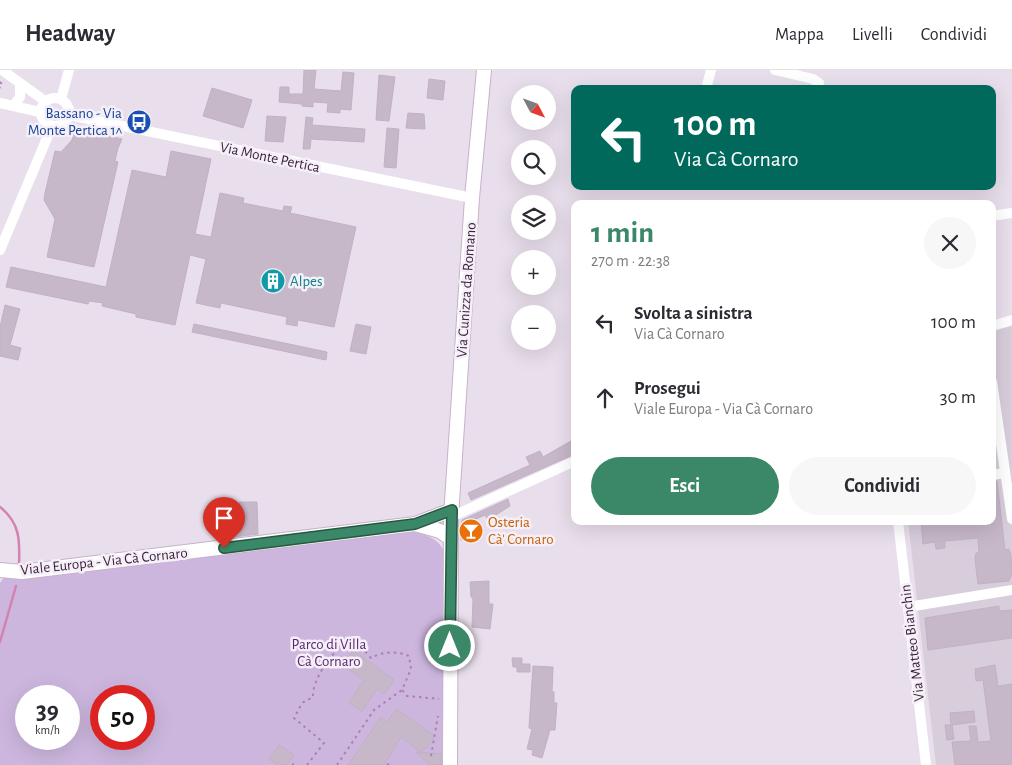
<!DOCTYPE html>
<html lang="it">
<meta charset="utf-8">
<style>
body{margin:0;font-family:"Alegreya Sans",sans-serif;background:#f7f7f7;color:#2b2b33;height:100vh;display:flex;flex-direction:column;font-size:19px;white-space:nowrap}
*{box-sizing:border-box;margin:0}
p{font-size:16px;color:#7c7c81}
.icon{flex:none;width:28px;height:28px;fill:none;stroke:currentColor;stroke-width:2;stroke-linecap:round;stroke-linejoin:round}
.map{position:relative;flex:1;overflow:hidden}
.details{position:absolute;left:571px;top:130px;width:425px;height:325px;display:flex;flex-direction:column;background:#fff;border-radius:10px;box-shadow:0 5px 20px #0002}
.details>*{flex:none}
.top-card{position:absolute;left:571px;top:15px;width:425px;height:105px;border-radius:10px;box-shadow:0 5px 20px #0002;background:#00695c;color:#fff;overflow:hidden}
.needle{width:32px;rotate:131deg}
.controls{position:absolute;left:511px;top:15px;display:grid;gap:10px}
.controls a{display:grid;place-items:center;width:45px;height:45px;border-radius:50%;background:#fff;box-shadow:0 5px 20px #0002;font-size:25px}
.speed{position:absolute;left:15px;top:615px;display:flex;gap:10px;font-size:25px;font-weight:700;text-align:center}
.speed>*{display:grid;place-content:center;width:65px;height:65px;border-radius:50%;background:#fff;box-shadow:0 5px 20px #0002;line-height:1}
.speed small{font-size:12px;font-weight:400}
.speed .limit{border:8px solid #d22;background:#fff;color:#111}
.pin{position:absolute;display:grid;place-items:center;width:42px;height:42px;color:#fff;margin:-51px -21px;border-radius:50% 50% 50% 0;rotate:-45deg;box-shadow:0 0 5px #0007}
.pin .icon{rotate:45deg}
.me{position:absolute;width:55px;margin:-28px;rotate:0deg;stroke-linejoin:round;filter:drop-shadow(0 0 4px #0008)}
.turn{display:flex;align-items:center;gap:18px;height:105px;padding:0 20px;font-size:22px}
.turn .icon{width:65px;height:65px;stroke-width:2.5}
.turn b{display:block;font-size:35px;line-height:42px}
.round{display:grid;place-items:center;flex:none;width:52px;height:52px;border-radius:26px;background:#f7f7f7}
.headline{display:flex;align-items:center;justify-content:space-between;height:85px;padding:0 20px}
h1{font-size:30px;font-weight:600;line-height:38px;color:#3b8868}
.action{display:flex;gap:10px;margin-top:auto;padding:10px 20px}
.action a{flex:1;height:58px;border-radius:30px;background:#3b8868;color:#fff;font-size:20px;font-weight:600;line-height:58px;text-align:center}
.action a+a{background:#f7f7f7;color:#2b2b33}
ul{padding:0;list-style:none}
li{display:flex;align-items:center;gap:15px;height:75px;padding:0 20px}
li div{flex:1}
li b{display:block;font-size:19px}
li em{font-style:normal}
header{display:flex;align-items:center;gap:30px;box-sizing:border-box;height:70px;padding:0 25px;background:#fff;border-bottom:1px solid #e1e1e2}
header strong{font-size:24px}
nav{display:flex;gap:28px;margin-inline-start:auto;font-size:18px}
.map>svg:first-child{display:block}
</style>
<header>
<strong>Headway</strong>
<nav><a>Mappa</a><a>Livelli</a><a>Condividi</a></nav>
</header>
<div class="map">
<svg width="1012" height="695" viewBox="0 0 1012 695">
<rect width="100%" height="100%" fill="#e9deeb"/>
<polygon fill="#d8cddb" points="1012,256 1012,695 936,695 908,451 992,451 993,261"/>
<path fill="#ccb6de" fill-rule="evenodd" d="M404 460C419 463 441 466 445 485L442 695H0V513L5 506ZM26 626H69V669H26ZM101 626H144V669H101Z"/>
<g fill="none" stroke-linecap="round" stroke-linejoin="round">
<g stroke="#d483b0" stroke-width="2.5">
<path d="M0 437C20 453 20 470 19 495"/>
<polyline points="0,572 16,516"/>
</g>
</g>
<g fill="#c6b7c9" stroke="#c2b1c5">
<polygon points="304,0 316,0 314,19 341,21 343,2 354,3 351,40 340,39 340,43 327,42 328,33 313,32 313,37 302,36 302,34 279,32 280,17 289,17 289,24 303,24"/>
<polygon points="379,5 395,7 389,51 376,50"/>
<polygon points="429,9 445,11 443,30 427,28"/>
<polygon points="212,18 252,30 243,58 203,46"/>
<polygon points="408,43 424,44 425,59 406,58"/>
<polygon points="267,46 286,47 283,72 265,71"/>
<polygon points="306,47 313,48 312,55 365,59 364,72 311,69 310,79 303,79"/>
<polygon points="387,58 399,59 396,98 384,97"/>
<polygon points="75,59 122,69 118,78 115,91 118,92 94,197 47,187 55,149 44,130 45,123 55,81 61,82 72,70"/>
<polygon points="171,81 211,89 195,164 211,167 220,123 244,128 243,133 283,141 284,136 292,137 290,143 356,157 334,257 298,250 297,256 286,254 287,247 221,233 220,238 196,233 206,189 190,185 175,255 136,247 136,244 102,236 103,233 89,231 88,234 6,217 11,197 106,217 132,100 166,107"/>
<polygon points="5,235 20,239 10,275 21,278 18,290 0,286 0,257"/>
<polygon points="194,254 327,282 326,290 192,262"/>
<polygon points="356,254 371,257 366,284 350,281"/>
<polygon points="571,371 575,384 471,430 468,423 530,395 526,387 540,381 543,387"/>
<polygon points="997,411 1005,480 1009,479 1011,485 1012,504 1009,511 978,514 975,489 976,483 979,483 978,468 945,471 945,478 936,479 935,472 923,474 921,451 992,451 992,412"/>
<polygon points="508,429 510,436 488,450 485,445 474,450 474,464 472,467 469,466 469,470 461,470 462,450"/>
<polygon points="239,432 257,432 258,464 226,468 226,464 240,463"/>
<polygon points="489,511 489,534 493,534 490,559 472,557 473,528 471,527 470,512"/>
<polygon points="999,536 999,541 1012,540 1012,568 928,580 925,548"/>
<polygon points="353,580 394,610 384,624 377,619 362,641 349,633 364,610 343,595"/>
<polygon points="512,588 522,588 522,594 530,594 530,602 517,602 517,597 513,597"/>
<polygon points="995,595 998,616 1012,614 1012,695 955,695 952,672 971,671 969,656 976,656 978,672 991,671 983,610 976,611 975,599"/>
<polygon points="533,596 553,597 552,622 554,622 554,633 557,633 555,660 550,660 542,688 532,685 533,680 527,679 532,659 529,658"/>
<polygon points="396,639 435,666 428,676 421,682 401,667 384,695 348,695 381,647 387,652"/>
<polygon points="974,641 975,652 952,655 954,669 947,670 945,655 951,655 950,643"/>
<polygon points="279,675 294,685 287,695 278,695 269,689"/>
<polygon points="416,682 441,684 441,695 430,695"/>
</g>
<g fill="none" stroke-linecap="round" stroke-linejoin="round">
<defs>
<g id="secondary">
<polyline points="415,454 440,461 450,468"/>
<polyline points="0,500 22,502 415,454 452,440"/>
<polyline points="450,695 451,447 472,128 484,0"/>
</g>
</defs>
<use href="#secondary" stroke="#c9b1cb" stroke-width="16"/>
<g stroke="#af7db0" stroke-width="2" stroke-dasharray="2.5 4" stroke-linecap="butt">
<polyline points="0,12 2,14 0,18"/>
<polyline points="431,686 438,646"/>
<polyline points="292,694 294,695"/>
<polyline points="387,694 389,695"/>
<path d="M307 695 324 673 294 648 302 633 313 627C311 613 333 576 349 574 358 573 366 582 371 588 383 581 397 581 409 586L411 599 402 620 407 626 439 629"/>
<polyline points="337,695 374,640 402,620"/>
</g>
<g stroke="#fff" stroke-width="10">
<polyline points="2,0 45,31"/>
<polyline points="775,0 813,9 819,13 817,19"/>
<polyline points="706,19 711,0"/>
<circle cx="55" cy="42" r="14"/>
<polyline points="61,29 69,0"/>
<polyline points="0,33 40,42"/>
<polyline points="14,35 20,27 20,14"/>
<polyline points="69,45 472,128"/>
<polyline points="992,146 1012,143"/>
<polyline points="0,180 52,56"/>
<polyline points="992,256 1012,250"/>
<polyline points="992,312 1012,449"/>
<polyline points="992,405 1004,403"/>
<polyline points="451,447 575,391"/>
<polyline points="898,451 926,695"/>
<polyline points="908,537 1012,520"/>
</g>
<use href="#secondary" stroke="#fff" stroke-width="14"/>
</g>
<g fill="none" stroke-linecap="round" stroke-linejoin="round">
<defs>
<polyline id="route" points="224,478 415,454 452,440 450,576"/>
</defs>
<use href="#route" stroke="#265844" stroke-width="12"/>
<use href="#route" stroke="#3b8868" stroke-width="9"/>
</g>
<defs>
<symbol id="bus-disc" viewBox="-11 -11 22 22"><circle r="9.5" fill="#1a4fb4" stroke="#f5eff7"/><path d="M-5-6H5V4H4V6H2V4H-2V6H-4V4H-5ZM-3.5-4V0h7V-4ZM-3.5 1.2v1.5H-2V1.2ZM2 1.2v1.5H3.5V1.2Z" fill="#fff"/></symbol>
<symbol id="building-disc" viewBox="-11 -11 22 22"><circle r="9.5" fill="#0f9aa8" stroke="#f5eff7"/><path d="M-4-6H4V6H1V3H-1V6H-4ZM-2.5-4.3h1.7v1.8h-1.7ZM.8-4.3h1.7v1.8H.8ZM-2.5-1h1.7V.8h-1.7ZM.8-1h1.7V.8H.8Z" fill="#fff"/></symbol>
<symbol id="bar-disc" viewBox="-11 -11 22 22"><circle r="9.5" fill="#e8710a" stroke="#f5eff7"/><path d="M-6-5H6L.8 .8V4.5H3.5V6h-7V4.5H-.8V.8Z" fill="#fff"/></symbol>
</defs>
<g fill-rule="evenodd">
<use href="#bus-disc" x="125" y="38" width="28" height="28"/>
<use href="#building-disc" x="259" y="197" width="28" height="28"/>
<use href="#bar-disc" x="457" y="447" width="28" height="28"/>
</g>
<g text-anchor="middle" stroke-width="5" stroke-linejoin="round" paint-order="stroke">
<g font-size="15" fill="#164399" stroke="#f5eff7" text-anchor="end">
<text x="122" y="48">Bassano - Via<tspan x="122" dy="17">Monte Pertica 1^</tspan></text>
</g>
<g font-size="15" fill="#3b1f3b" stroke="#f5eff7">
<text transform="translate(270 87) rotate(12)" y="5">Via Monte Pertica</text>
<text transform="translate(466 220) rotate(-86)" y="5">Via Cunizza da Romano</text>
<text transform="translate(104 491) rotate(-6)" y="5">Viale Europa - Via Cà Cornaro</text>
<text transform="translate(912 573) rotate(-97)" y="5">Via Matteo Bianchin</text>
</g>
<g font-size="15" fill="#0d838f" stroke="#f5eff7" text-anchor="start">
<text x="290" y="216">Alpes</text>
</g>
<g font-size="15" fill="#c56008" stroke="#f5eff7" text-anchor="start">
<text x="488" y="457">Osteria<tspan x="488" dy="17">Cà' Cornaro</tspan></text>
</g>
<g font-size="15" fill="#5b2774" stroke="#f5eff7">
<text x="329" y="579">Parco di Villa<tspan x="329" dy="17">Cà Cornaro</tspan></text>
</g>
</g>
</svg>
<div class="controls">
<a><svg class="needle" viewBox="-14 -14 28 28"><path d="M0-13l5 13h-10z" fill="#e53935"/><path d="M0 13l5-13h-10z" fill="#7c7c81"/></svg></a>
<a><svg class="icon" aria-label="search" viewBox="0 0 24 24"><circle cx="10" cy="10" r="6"/><path d="M15 15l6 6"/></svg></a>
<a><svg class="icon" aria-label="layers" viewBox="0 0 24 24"><path d="M12 4l9 5-9 5-9-5zM3 14l9 5 9-5"/></svg></a>
<a>+</a>
<a>−</a>
</div>
<div class="speed"><div>39<small>km/h</small></div><div class="limit">50</div></div>
<div class="pin" style="left:224px;top:478px;background:#d93025"><svg class="icon" aria-label="arrive" viewBox="0 0 24 24"><path d="M6 21V4h12l-3 4 3 4H6"/></svg></div>
<svg class="me" style="left:450px;top:576px" viewBox="-20 -20 40 40"><circle r="17" fill="#3b8868" stroke="#fff" stroke-width="3"/><path d="M0-11L8 9 0 5-8 9z" fill="#fff"/></svg>
<div class="top-card">
<div class="turn"><svg class="icon" aria-label="left" viewBox="0 0 24 24"><path d="M17 20v-9H6M10 6l-5 5 5 5"/></svg><div><b>100 m</b>Via Cà Cornaro</div></div>
</div>
<section class="details">
<div class="headline"><div><h1>1 min</h1><p>270 m · 22:38</p></div><a class="round"><svg class="icon" aria-label="close" viewBox="0 0 24 24"><path d="M6 6l12 12M18 6L6 18"/></svg></a></div>
<ul>
<li><svg class="icon" aria-label="left" viewBox="0 0 24 24"><path d="M17 20v-9H6M10 6l-5 5 5 5"/></svg><div><b>Svolta a sinistra</b><p>Via Cà Cornaro</p></div><em>100 m</em></li>
<li><svg class="icon" aria-label="ahead" viewBox="0 0 24 24"><path d="M12 20V5M6 11l6-6 6 6"/></svg><div><b>Prosegui</b><p>Viale Europa - Via Cà Cornaro</p></div><em>30 m</em></li>
</ul>
<div class="action"><a>Esci</a><a>Condividi</a></div>
</section>
</div>
